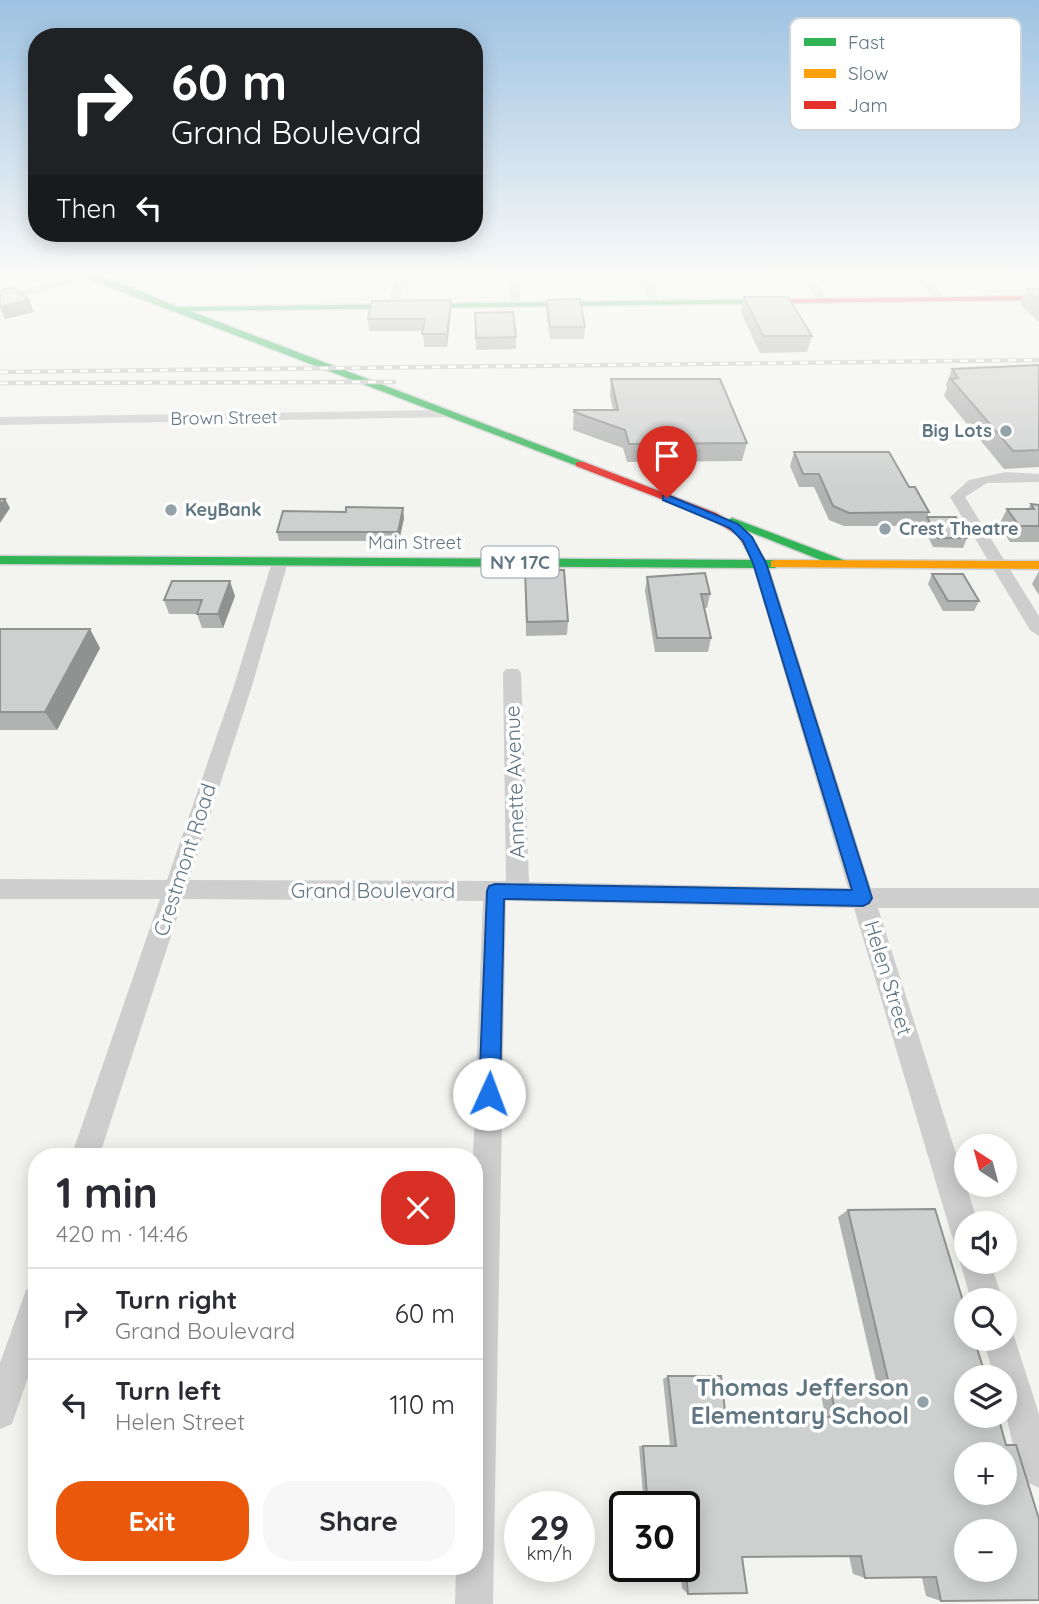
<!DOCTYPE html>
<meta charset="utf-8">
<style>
body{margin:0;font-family:Quicksand,sans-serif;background:#f7f7f7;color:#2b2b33;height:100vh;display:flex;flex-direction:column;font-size:26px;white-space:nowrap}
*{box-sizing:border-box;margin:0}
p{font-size:23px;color:#7c7c81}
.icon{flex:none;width:38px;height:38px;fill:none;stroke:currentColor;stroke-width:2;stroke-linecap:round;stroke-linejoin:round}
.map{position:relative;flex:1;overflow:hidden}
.side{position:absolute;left:28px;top:1148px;width:455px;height:427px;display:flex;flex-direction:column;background:#fff;border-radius:28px;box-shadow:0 4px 18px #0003}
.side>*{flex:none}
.hud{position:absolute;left:28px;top:28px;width:455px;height:214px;border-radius:28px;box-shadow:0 4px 18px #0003;background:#202124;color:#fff;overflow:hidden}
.needle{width:46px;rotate:324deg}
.buttons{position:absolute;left:954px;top:1134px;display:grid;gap:14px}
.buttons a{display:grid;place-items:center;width:63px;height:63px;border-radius:50%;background:#fff;box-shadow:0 4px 18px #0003;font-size:35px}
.speed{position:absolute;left:504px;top:1491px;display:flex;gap:14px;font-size:35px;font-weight:700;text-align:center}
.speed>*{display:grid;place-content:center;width:91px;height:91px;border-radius:50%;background:#fff;box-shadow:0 4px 18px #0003;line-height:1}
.speed small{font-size:18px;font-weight:400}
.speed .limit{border:4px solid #111;border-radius:10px;background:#fff;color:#111}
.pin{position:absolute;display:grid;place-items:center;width:60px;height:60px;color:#fff;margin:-72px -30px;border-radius:50% 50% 50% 0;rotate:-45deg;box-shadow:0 0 7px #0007}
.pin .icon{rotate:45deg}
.me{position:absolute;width:77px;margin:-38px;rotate:2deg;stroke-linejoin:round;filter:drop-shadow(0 0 5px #0008)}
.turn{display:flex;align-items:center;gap:24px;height:147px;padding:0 28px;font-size:32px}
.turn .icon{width:91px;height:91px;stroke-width:2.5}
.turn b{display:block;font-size:49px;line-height:60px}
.then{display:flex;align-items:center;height:66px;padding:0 28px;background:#0003;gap:14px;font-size:26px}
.round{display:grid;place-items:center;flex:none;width:74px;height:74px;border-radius:28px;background:#f7f7f7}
.head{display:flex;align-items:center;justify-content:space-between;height:119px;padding:0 28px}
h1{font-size:42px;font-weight:700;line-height:52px}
.cta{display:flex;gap:14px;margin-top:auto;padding:14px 28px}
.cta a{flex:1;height:80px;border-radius:28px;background:#ea580c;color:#fff;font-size:28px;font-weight:700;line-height:80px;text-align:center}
.cta a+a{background:#f7f7f7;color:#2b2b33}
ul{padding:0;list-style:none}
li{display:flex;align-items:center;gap:21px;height:91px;padding:0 28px;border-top:2px solid #e1e1e2}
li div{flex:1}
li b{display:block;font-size:26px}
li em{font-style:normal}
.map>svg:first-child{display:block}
</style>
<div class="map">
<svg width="1039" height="1604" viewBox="0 0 1039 1604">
<rect width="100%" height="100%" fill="#f3f3f0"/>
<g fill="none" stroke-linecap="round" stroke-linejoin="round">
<defs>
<g id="fast">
<path d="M76 274C110 274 146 295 178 307L790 299 794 301 790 303 190 311 584 462 585 464 580 467Z"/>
<polygon points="732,518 846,561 848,564 846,567 838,567 728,523 726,521"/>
<polygon points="0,556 775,560 781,564 775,568 0,564"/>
</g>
<polygon id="slow" points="775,560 1039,561 1039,569 771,567 771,561"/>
<g id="jam">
<polygon points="1039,296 1039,300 790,303 786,301 790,299"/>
<polygon points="576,462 584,462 716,513 747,531 766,563 760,567 756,566 738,535 708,517 576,466"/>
</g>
</defs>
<use href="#fast" stroke="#cfd1d1" stroke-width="3"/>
<use href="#slow" stroke="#cfd1d1" stroke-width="3"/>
<use href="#jam" stroke="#cfd1d1" stroke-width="3"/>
<g fill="#cececf" fill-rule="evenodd">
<polygon points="85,274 89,275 89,279 0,302 0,296"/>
<polygon points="122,274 136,274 113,285 104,283"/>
<polygon points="396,274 406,274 398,305 393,308 388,305"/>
<polygon points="509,274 519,274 520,306 511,304"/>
<polygon points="639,274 649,274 660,303 659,305 650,303"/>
<polygon points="800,274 810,274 828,301 827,303 819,303"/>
<polygon points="912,274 923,274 946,298 946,302 938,302"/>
<polygon points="448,410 454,414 453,417 0,425 0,417"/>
<polygon points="1006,472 1039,474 1039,482 987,483 965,497 1039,616 1039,636 1030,630 950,497 969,480"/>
<polygon points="280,557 288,562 252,686 189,880 506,881 503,673 506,669 518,669 521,673 529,882 848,888 752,563 760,558 768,563 871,888 1039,888 1039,908 878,908 978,1223 966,1223 966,1248 955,1244 951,1233 854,908 506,901 493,1604 455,1604 456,1566 474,1566 473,1157 483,901 183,899 99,1157 71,1157 160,899 0,899 0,879 167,880 234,686 272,562"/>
<polygon points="966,1250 966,1262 990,1262 1003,1300 971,1300 960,1262"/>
<polygon points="37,1285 37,1351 12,1424 0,1429 0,1363 26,1290"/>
<path d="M1004 1325 1010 1328 1015 1339 1039 1414V1488L1027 1482C1011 1446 1004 1416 1004 1377H994L983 1339H1004Z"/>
</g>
<use href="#fast" fill="#30b455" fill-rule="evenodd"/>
<use href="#slow" fill="#ff9f0a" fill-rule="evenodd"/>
<use href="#jam" fill="#e5322d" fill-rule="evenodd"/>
<defs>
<g id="rail">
<polyline points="0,372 1039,360"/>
<polyline points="0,383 394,382"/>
</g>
</defs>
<use href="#rail" stroke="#c3c3c4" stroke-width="4.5"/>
<use href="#rail" stroke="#fff" stroke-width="2.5" stroke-dasharray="8" stroke-linecap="butt"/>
</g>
<g fill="#b1b3b2">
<polygon points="287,274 333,274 331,278 287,278"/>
<polygon points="1027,289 1039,289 1039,322 1020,305"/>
<polygon points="744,297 812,336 807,352 760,353 741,313"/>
<polygon points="451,300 451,312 447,347 424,347 423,331 369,331 368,319"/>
<polygon points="547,300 585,327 584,339 550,339 546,312"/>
<polygon points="475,313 516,337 516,349 476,350"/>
<polygon points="1039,365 1039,467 1004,469 944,396 947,388 946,385 952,369"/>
<polygon points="611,379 747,443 742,461 627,462 623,448 573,430 574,410 613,410 610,396"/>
<polygon points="794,452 909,487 929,512 927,517 967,538 963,548 933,547 923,526 844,526 829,520 814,487 799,487 790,466"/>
<polygon points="1031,504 1039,505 1039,542 1010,542 999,525 1007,509 1028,509"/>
<polygon points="404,518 399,541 279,541 277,532"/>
<polygon points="525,570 568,621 567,635 526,636"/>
<polygon points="1039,571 1039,595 1032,584"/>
<polygon points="932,574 979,601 974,611 943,611 928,584"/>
<polygon points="647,577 710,594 707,608 704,608 711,638 708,652 655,652 645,591"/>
<polygon points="235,596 223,628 202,628 197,614 169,614 164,600"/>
<polygon points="0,629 100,648 57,730 0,730"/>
<polygon points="848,1210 941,1601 926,1596 922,1578 865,1578 853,1574 849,1556 742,1557 688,1594 682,1588 680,1566 684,1566 684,1507 644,1507 639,1446 670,1446 663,1379 668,1376 726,1419 825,1417 820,1387 830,1385 877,1385 838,1217"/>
</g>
<g fill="#909291">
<polygon points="29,300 34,312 5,319 0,307"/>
<polygon points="451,300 451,312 447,347 447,334"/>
<polygon points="5,499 10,508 0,523 0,506"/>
<polygon points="403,508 404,518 399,541 398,532"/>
<polygon points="230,581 235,596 223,628 218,614"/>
<polygon points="90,629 100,648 57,730 45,712"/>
</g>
<g fill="#ced0cf" stroke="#909291" stroke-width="2" fill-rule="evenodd">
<polygon points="14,288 29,300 0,307 0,290"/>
<polygon points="1027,289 1039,289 1039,300"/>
<polygon points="744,297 788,297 812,336 763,336"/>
<polygon points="580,299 585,327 550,327 547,300"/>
<polygon points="451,300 447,334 422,334 425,319 368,319 372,301"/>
<polygon points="513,312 516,337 476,338 475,313"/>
<polygon points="1039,365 1039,450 1013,451 951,379 958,378 952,369"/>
<polygon points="611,379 720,379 747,443 629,444 625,430 574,412 574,410 618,410"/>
<polygon points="794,452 889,452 909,487 915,487 929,512 849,513 833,506 819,474 803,474"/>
<polygon points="0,499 5,499 0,506"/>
<polygon points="1031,504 1039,505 1039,526 1019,526 1007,509 1034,509"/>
<polygon points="346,507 403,508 398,532 277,532 283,511 346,512"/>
<polygon points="927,517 956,517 967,538 938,538"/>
<polygon points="525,570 564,570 568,621 527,622"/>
<polygon points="705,573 710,594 701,594 711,638 657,638 647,577"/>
<polygon points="932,574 963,574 979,601 948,601"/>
<polygon points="172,581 230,581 218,614 197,614 202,600 164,600"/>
<polygon points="0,629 90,629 45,712 0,712"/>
<path d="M935 1209 966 1311V1339H974L986 1377H966V1416H998L1006 1445H1016L1039 1519V1600L941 1601 936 1577 865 1578 861 1556 742 1557 747 1593 688 1594 684 1552V1507H648L643 1446H676L668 1376H721L726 1419 836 1417 830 1385 889 1384 848 1210ZM966 1454H1004V1493H966ZM966 1531H1004V1570H966Z"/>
</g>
<linearGradient id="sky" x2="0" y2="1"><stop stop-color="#9dc2e2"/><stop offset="0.55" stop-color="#fafaf8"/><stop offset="1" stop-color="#fafaf8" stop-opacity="0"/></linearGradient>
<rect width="1039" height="499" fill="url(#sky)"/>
<polygon fill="#1a73e8" stroke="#114b97" stroke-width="2" points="667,495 738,524 752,537 766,563 872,898 869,903 863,906 504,899 500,1094 497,1101 489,1104 482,1101 479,1094 487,891 489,886 495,884 852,890 753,563 743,541 730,528 663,500 663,496"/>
<g fill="#93a2a9" stroke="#fff" stroke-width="2.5">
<circle cx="1006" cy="431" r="7"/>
<circle cx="171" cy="510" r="7"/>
<circle cx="885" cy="529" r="7"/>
<circle cx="923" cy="1402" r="7"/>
</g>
<g text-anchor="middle" stroke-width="7" stroke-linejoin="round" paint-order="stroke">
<g font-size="18" fill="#607683" stroke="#fff">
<text transform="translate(224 418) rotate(-1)" y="6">Brown Street</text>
<text x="415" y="549">Main Street</text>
</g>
<g font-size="18" font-weight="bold" fill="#607683" stroke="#fff" text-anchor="start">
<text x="992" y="437" text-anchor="end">Big Lots</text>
<text x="185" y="516">KeyBank</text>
<text x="899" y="535">Crest Theatre</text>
</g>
<rect fill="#fff" stroke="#909fa8" stroke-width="2" x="481.5" y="546.5" width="77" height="31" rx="5"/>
<g font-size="19" font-weight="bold" fill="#607683">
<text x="520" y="569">NY 17C</text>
</g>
<g font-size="21" fill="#607683" stroke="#fff">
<text transform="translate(515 782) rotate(-92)" y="7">Annette Avenue</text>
<text transform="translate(185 860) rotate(-72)" y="7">Crestmont Road</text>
<text x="373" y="898">Grand Boulevard</text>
<text transform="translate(888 978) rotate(73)" y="7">Helen Street</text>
</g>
<g font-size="24" font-weight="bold" fill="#607683" stroke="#fff" text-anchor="end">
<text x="909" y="1396">Thomas Jefferson<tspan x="909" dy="28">Elementary School</tspan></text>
</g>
</g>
<rect x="790" y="18" width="231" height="112" rx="10" fill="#fff" stroke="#cfd6da" stroke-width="2"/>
<rect x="804" y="38" width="32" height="8" fill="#30b455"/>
<rect x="804" y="69" width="32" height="9" fill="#ff9f0a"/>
<rect x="804" y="101" width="32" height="8" fill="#e5322d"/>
<g font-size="19" fill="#607683">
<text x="848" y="49">Fast</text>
<text x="848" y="80">Slow</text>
<text x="848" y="112">Jam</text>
</g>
</svg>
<div class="buttons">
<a><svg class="needle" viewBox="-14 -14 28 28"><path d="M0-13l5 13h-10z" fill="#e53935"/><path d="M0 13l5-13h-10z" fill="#7c7c81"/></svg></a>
<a><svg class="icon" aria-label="sound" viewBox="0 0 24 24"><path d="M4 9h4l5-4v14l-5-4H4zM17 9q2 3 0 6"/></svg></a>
<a><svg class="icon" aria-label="search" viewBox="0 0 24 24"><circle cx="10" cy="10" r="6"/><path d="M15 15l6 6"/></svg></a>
<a><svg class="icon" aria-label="layers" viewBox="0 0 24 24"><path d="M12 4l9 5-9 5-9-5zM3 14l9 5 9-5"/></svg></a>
<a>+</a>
<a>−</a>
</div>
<div class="speed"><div>29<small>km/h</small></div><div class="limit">30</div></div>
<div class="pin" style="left:667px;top:498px;background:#d93025"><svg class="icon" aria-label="arrive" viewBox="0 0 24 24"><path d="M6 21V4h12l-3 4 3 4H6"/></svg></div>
<svg class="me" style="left:489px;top:1094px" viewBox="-20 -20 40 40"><circle r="19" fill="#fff"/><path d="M0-13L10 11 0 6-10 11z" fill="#1a73e8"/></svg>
<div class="hud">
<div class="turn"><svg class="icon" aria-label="right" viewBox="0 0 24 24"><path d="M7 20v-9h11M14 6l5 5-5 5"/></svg><div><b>60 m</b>Grand Boulevard</div></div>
<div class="then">Then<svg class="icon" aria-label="left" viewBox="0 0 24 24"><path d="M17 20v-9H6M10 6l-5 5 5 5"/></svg></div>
</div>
<section class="side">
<div class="head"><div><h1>1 min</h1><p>420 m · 14:46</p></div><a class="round" style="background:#d93025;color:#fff"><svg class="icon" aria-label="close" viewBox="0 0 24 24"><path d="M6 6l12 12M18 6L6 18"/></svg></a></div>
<ul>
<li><svg class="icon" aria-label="right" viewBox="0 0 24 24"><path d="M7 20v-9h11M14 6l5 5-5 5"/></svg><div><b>Turn right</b><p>Grand Boulevard</p></div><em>60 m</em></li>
<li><svg class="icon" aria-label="left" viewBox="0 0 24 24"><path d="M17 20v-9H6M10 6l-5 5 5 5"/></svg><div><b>Turn left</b><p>Helen Street</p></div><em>110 m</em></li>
</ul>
<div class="cta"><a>Exit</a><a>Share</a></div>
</section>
</div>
